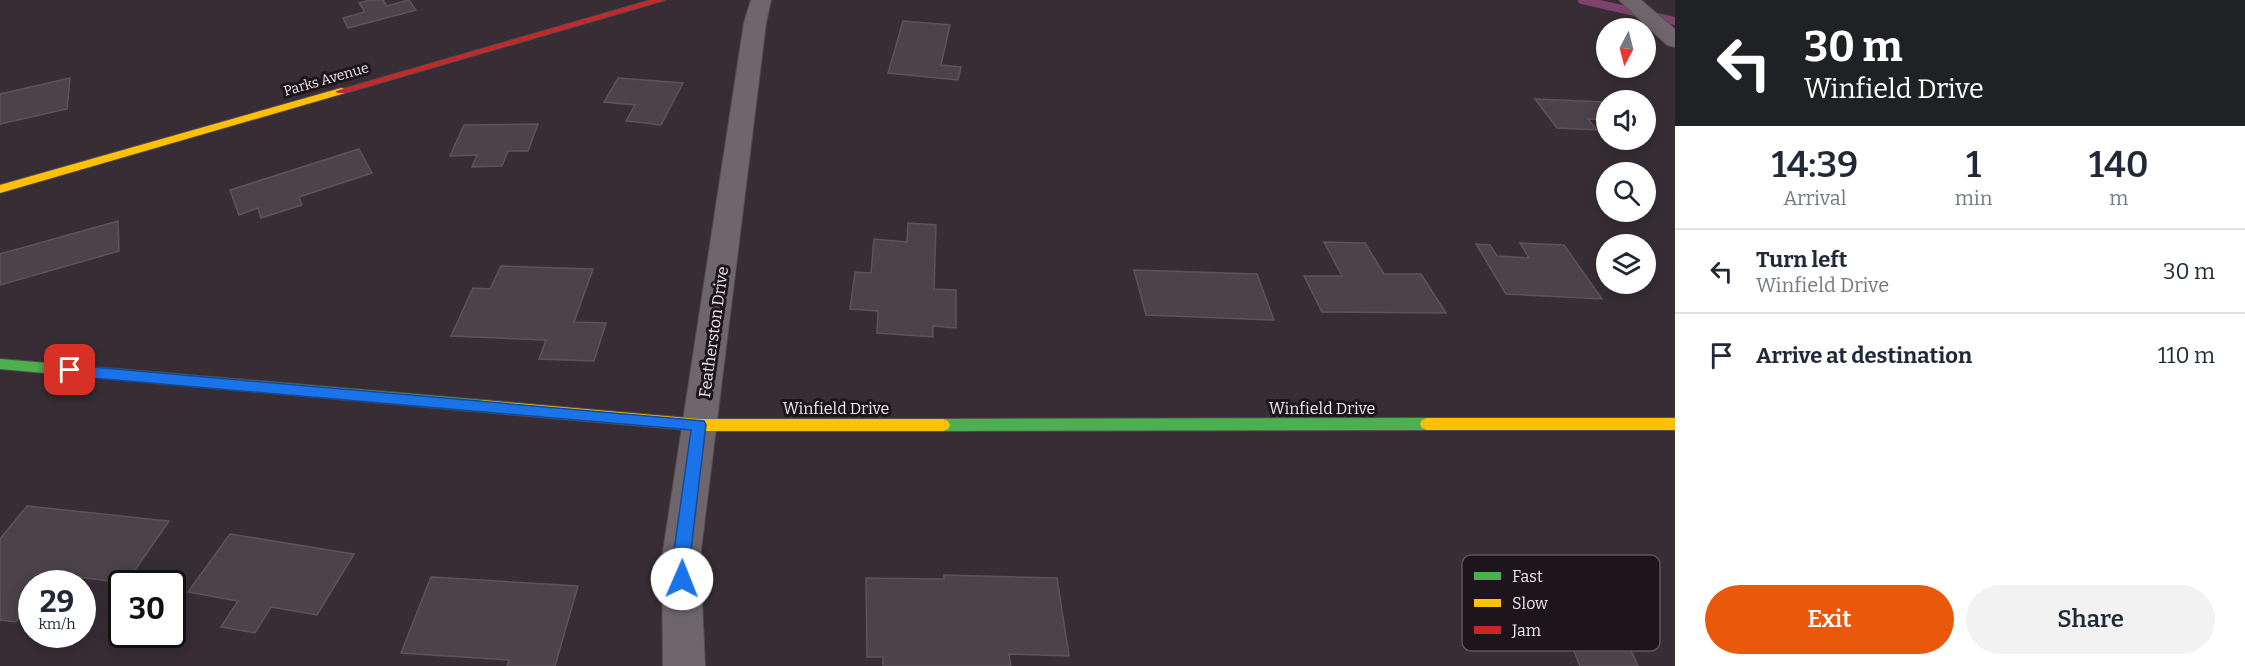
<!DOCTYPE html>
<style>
body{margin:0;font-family:Bitter,serif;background:#f2f2f3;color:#1f2937;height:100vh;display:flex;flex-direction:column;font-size:22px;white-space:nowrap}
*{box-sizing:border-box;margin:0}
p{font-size:20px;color:#747a83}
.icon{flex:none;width:33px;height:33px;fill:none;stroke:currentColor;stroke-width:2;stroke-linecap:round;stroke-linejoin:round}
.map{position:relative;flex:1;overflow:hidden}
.details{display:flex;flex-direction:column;background:#fff;width:570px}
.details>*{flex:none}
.guide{background:#202124;color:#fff;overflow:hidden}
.needle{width:39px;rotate:187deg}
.buttons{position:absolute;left:1596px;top:18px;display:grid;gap:12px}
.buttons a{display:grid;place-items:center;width:60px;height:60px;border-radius:50%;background:#fff;box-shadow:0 3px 15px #0003;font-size:30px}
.speed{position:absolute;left:18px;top:570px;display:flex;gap:12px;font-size:30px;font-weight:700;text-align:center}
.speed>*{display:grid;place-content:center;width:78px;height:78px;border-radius:50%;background:#fff;box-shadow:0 3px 15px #0003;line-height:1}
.speed small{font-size:15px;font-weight:400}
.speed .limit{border:3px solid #111;border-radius:9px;background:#fff;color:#111}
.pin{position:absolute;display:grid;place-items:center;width:51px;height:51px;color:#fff;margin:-26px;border-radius:12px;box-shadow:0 3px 9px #0006}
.me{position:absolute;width:66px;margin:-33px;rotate:1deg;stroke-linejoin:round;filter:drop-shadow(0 0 4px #0008)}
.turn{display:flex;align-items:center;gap:21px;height:126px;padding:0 30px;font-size:27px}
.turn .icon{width:78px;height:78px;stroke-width:2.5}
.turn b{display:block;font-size:42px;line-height:51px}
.eta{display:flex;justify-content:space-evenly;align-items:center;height:102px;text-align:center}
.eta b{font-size:36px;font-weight:600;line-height:42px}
.button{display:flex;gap:12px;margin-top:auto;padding:12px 30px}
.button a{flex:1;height:69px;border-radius:36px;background:#ea580c;color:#fff;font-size:24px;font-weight:600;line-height:69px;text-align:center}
.button a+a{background:#f2f2f3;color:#1f2937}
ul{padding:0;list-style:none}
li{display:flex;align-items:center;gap:18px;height:84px;padding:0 30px;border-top:2px solid #e0e1e3}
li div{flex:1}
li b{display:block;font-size:22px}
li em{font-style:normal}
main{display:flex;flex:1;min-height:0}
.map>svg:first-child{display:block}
</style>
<main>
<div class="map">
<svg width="1675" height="666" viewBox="0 0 1675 666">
<rect width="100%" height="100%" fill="#382d35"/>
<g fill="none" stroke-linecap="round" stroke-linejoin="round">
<polyline stroke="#7c446d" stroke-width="8" points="1582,0 1675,21"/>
</g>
<g fill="#4c4249" stroke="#5d535a" stroke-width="1.5">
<polygon points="370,0 383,0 387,6 409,0 416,10 348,28 343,18 365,12 359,3"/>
<polygon points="903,21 950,25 941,65 961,67 958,80 888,73"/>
<polygon points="70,78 67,109 0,124 0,94"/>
<polygon points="618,78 683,83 661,125 626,121 635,105 604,102"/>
<polygon points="1535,99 1605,102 1606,120 1588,119 1597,130 1557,128"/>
<polygon points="538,124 528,151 508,151 502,166 472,167 477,155 450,156 464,125"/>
<polygon points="359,149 372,173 299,197 302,205 261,218 258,208 239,215 230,190"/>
<polygon points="118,221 119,251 0,285 0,254"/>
<polygon points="908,223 936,225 934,289 956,290 956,328 933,326 933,337 877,333 878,311 850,309 855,272 871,273 874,239 907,242"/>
<polygon points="1324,242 1365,243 1384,274 1421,274 1446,313 1322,312 1304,276 1342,276"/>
<polygon points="1520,243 1564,245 1602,299 1506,294 1476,244 1490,245 1497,256 1529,258"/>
<polygon points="501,266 593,269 574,322 606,323 594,361 539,359 546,340 451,336 473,288 490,289"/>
<polygon points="1134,270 1257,274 1274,320 1146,315"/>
<polygon points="27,506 169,521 126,583 52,574 46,584 32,584 32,602 16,622 0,620 0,539"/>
<polygon points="230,534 354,554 317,615 271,607 255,633 221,627 238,601 188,592"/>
<polygon points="944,575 1057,578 1069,656 1009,654 1011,666 883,666 883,657 867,657 866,578 944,579"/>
<polygon points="431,577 578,586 555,666 507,666 509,660 401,653"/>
<polygon points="1544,577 1601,584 1638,666 1580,666"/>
</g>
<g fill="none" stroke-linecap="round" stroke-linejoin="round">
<defs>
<g id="street">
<polygon points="751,0 771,0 766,23 700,558 705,666 663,666 662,558 744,23"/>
<polygon points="1619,0 1641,0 1675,29 1675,47 1667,45"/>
</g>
<g id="fast">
<polygon points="0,359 483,400 488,402 490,406 488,410 483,412 0,369"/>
<polygon points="1427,418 1432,420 1434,424 1432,428 1427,430 943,431 938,429 936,425 938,421 943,419"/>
</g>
<g id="slow">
<polygon points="341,88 345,89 345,93 0,193 0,185"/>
<polygon points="483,400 699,419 943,419 948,421 950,425 948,429 943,431 699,431 483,412 478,410 476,406 478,402"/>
<polygon points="1427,418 1675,418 1675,430 1427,430 1422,428 1420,424 1422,420"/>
</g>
<polygon id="jam" points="651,0 665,0 345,93 337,93 336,91"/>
</defs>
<use href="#street" stroke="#554b53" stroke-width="2"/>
<use href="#fast" stroke="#554b53" stroke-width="2"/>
<use href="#slow" stroke="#554b53" stroke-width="2"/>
<use href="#jam" stroke="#554b53" stroke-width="2"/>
<use href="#street" fill="#6f666c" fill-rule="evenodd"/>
<use href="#fast" fill="#4caf50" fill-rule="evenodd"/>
<use href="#slow" fill="#ffc107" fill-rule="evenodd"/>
<use href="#jam" fill="#c62828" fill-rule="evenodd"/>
</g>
<polygon fill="#1a73e8" stroke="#114b97" stroke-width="1.5" points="70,365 704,421 706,425 690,558 690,579 688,585 682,587 676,585 673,558 691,430 70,376 63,370"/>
<g text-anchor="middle" stroke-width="6" stroke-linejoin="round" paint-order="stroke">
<g font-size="14" fill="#f3e5ee" stroke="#1e141b">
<text transform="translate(326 79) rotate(-16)" y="5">Parks Avenue</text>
</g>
<g font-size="16" fill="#f3e5ee" stroke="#1e141b">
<text transform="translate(713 332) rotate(-82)" y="6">Featherston Drive</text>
<text x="836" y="414">Winfield Drive</text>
<text x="1322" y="414">Winfield Drive</text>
</g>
</g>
<rect x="1462" y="555" width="198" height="96" rx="9" fill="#1e141b" stroke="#5e535a" stroke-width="1.5"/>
<rect x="1474" y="572" width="27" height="8" fill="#4caf50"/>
<rect x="1474" y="599" width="27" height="8" fill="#ffc107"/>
<rect x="1474" y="626" width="27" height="8" fill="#c62828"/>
<g font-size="16" fill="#f3e5ee">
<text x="1512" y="582">Fast</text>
<text x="1512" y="609">Slow</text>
<text x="1512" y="636">Jam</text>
</g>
</svg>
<div class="buttons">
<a><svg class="needle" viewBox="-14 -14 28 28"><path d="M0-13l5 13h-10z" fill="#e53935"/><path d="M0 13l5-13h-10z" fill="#747a83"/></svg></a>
<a><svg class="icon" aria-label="sound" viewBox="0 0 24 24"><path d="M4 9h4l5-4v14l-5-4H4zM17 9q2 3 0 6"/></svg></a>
<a><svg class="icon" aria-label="search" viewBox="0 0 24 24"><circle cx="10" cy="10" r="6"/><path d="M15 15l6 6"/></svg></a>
<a><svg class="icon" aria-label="layers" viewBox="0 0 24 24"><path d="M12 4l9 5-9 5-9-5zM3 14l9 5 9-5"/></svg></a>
</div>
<div class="speed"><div>29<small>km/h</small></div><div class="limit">30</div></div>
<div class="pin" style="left:70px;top:370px;background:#d93025"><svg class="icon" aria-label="arrive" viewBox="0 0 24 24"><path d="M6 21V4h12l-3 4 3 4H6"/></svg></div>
<svg class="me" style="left:682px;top:579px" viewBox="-20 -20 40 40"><circle r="19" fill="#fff"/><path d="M0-13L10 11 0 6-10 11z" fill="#1a73e8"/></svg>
</div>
<section class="details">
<div class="guide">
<div class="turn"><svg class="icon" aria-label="left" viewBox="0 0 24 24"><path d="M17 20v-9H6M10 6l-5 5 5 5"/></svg><div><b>30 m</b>Winfield Drive</div></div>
</div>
<div class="eta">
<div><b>14:39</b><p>Arrival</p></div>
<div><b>1</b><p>min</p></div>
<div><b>140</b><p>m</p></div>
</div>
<ul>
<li><svg class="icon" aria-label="left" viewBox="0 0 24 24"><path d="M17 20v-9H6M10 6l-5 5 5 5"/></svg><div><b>Turn left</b><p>Winfield Drive</p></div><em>30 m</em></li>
<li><svg class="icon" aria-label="arrive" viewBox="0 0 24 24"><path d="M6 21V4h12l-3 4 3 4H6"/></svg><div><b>Arrive at destination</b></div><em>110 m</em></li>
</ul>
<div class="button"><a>Exit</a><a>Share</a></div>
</section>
</main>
